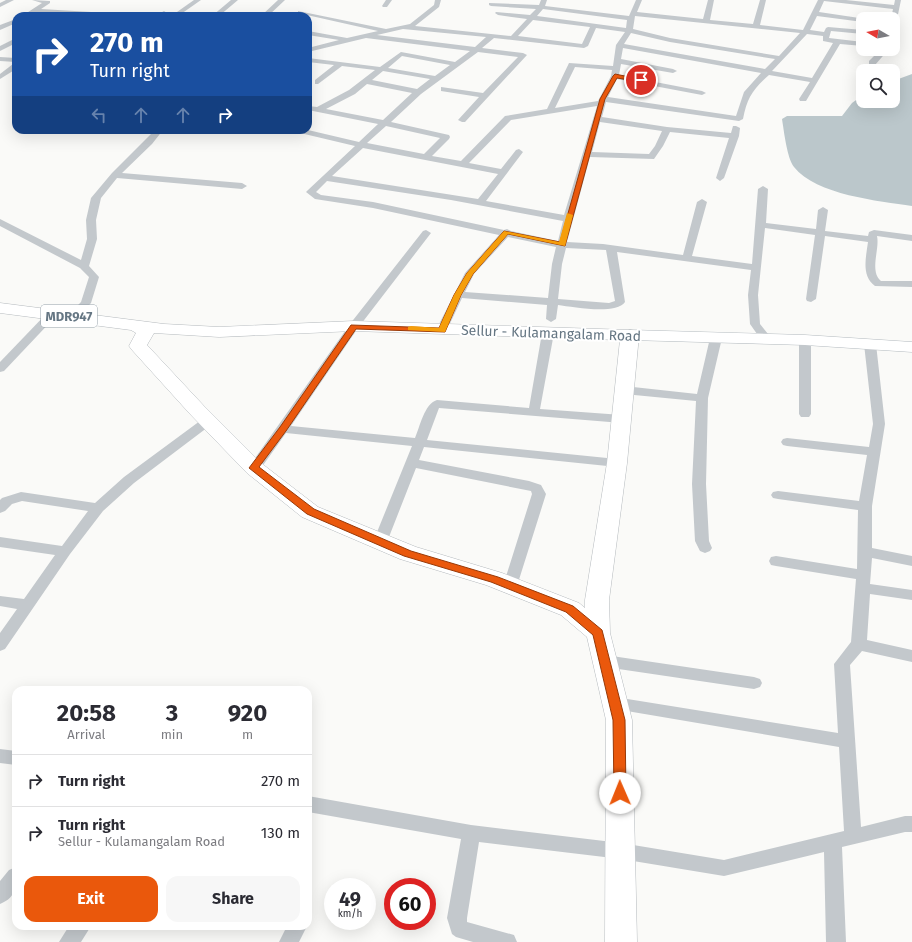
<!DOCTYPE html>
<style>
body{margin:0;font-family:"Fira Sans",sans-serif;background:#f7f7f7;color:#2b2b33;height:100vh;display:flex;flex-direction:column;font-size:15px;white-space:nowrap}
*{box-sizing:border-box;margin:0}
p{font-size:13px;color:#7c7c81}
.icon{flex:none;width:22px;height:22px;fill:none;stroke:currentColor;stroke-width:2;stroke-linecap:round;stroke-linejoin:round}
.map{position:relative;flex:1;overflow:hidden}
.drawer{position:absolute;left:12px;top:686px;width:300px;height:244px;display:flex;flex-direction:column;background:#fff;border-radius:12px;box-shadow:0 4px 16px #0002}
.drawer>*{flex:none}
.hud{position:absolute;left:12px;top:12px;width:300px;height:122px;border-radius:12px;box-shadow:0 4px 16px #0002;background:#1a4fa0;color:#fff;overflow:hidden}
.needle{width:26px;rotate:279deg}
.buttons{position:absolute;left:856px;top:12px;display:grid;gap:8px}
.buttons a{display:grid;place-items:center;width:44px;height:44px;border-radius:8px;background:#fff;box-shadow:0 4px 16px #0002;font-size:20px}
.speed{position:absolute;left:324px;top:878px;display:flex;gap:8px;font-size:20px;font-weight:700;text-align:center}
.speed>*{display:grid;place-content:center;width:52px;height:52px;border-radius:50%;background:#fff;box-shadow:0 4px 16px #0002;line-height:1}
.speed small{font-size:10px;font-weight:400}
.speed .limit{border:6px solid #d22;background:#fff;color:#111}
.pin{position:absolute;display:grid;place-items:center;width:34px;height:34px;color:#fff;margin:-17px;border:2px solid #fff;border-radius:50%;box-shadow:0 1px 4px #0007}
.me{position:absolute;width:44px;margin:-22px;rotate:359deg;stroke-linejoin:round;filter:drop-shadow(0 0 3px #0008)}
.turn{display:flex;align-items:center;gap:14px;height:84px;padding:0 12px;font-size:18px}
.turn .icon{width:52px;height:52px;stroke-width:2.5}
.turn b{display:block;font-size:28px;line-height:34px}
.lanes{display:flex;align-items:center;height:38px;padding:0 12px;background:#0003;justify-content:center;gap:20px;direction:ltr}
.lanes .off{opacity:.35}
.eta{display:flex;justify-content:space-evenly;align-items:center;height:68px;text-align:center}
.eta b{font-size:24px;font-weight:700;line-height:28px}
.primary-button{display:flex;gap:8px;margin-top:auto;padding:8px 12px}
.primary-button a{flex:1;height:46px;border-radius:12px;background:#ea580c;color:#fff;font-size:16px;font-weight:700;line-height:46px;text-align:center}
.primary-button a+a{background:#f7f7f7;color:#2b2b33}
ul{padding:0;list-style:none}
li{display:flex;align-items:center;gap:12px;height:52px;padding:0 12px;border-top:1px solid #e1e1e2}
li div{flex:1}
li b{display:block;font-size:15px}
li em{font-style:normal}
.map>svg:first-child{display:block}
</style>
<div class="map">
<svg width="912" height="942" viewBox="0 0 912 942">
<rect width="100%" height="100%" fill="#fafaf8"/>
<path fill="#bbc7cb" d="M912 74V206C879 201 816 195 794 167 787 158 784 131 782 119L787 116H842L852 103 863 95V101H893V81Z"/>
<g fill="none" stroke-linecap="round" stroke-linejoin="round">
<defs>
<polygon id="secondary" points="630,330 805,335 912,342 912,352 805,345 630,340 624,338 622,335 624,332"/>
<path id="primary" d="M0 303 164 324 219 327 354 321 630 330 636 331 639 335 627 463 609 600 610 633 632 720 637 942H605L606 720 587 637 561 615 486 585 400 559 302 517 247 473 190 414 132 350 129 346 136 333 131 330 0 313ZM354 331 620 340 607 463 585 600V608L579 603 502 573 416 547 318 507 261 463 204 406 147 345 154 333 219 337Z"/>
</defs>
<use href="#secondary" stroke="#b3babf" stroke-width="1"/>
<use href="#primary" stroke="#b5babe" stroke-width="1"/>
<g fill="#c3c8cc" fill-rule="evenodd">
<polygon points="6,0 14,0 0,7 0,3"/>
<polygon points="32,0 50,1 50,3 41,9 108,13 111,15 90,16 35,13 30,16 22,16 42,3"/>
<polygon points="194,0 201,0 181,14 177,14 177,12"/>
<polygon points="231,0 238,0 219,16 212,16"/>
<polygon points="278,0 285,0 268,16 261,16"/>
<polygon points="386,0 392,0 387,7 383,7 382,6"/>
<path d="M435 0H441L439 7 415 26 511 36 527 19 498 15 495 13 496 12 530 15 536 9 491 6 489 5V3L539 5 541 0H547L545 6 629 16 636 0H642L637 12 703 19 708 0H714L710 20 753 24 760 0H766L760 25 803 30 818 0H846L894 5 895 0H901L896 24 893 26V19H891L893 9 824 1 819 12 866 19H863V22L817 16 810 30 824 32 826 28 828 27 863 30V34L831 31 829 38 863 42V46L840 44 806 101H800L799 99 810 82 769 75C753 89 747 98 743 119L739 121 606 102 602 117 667 127 731 133 733 126H736L740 128 739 136 724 178 720 181 716 178 729 138 670 132 663 146 654 159 590 157 567 242 603 244 683 255 697 202 702 199 707 202 692 256 752 264 758 189 763 186 768 189 766 223 816 229 818 210 823 207 828 210 825 231 868 236 869 232 874 230 912 235V241L877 236C880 249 869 271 881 281H912V287L875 286C861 276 866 257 868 242L825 236 816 299 811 302 807 301 806 299 815 235 765 228 758 295 760 324 772 339 770 341H762L750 324 748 295 751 270 617 252 625 302C616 315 573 307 558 305L556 319 551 322 546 319 547 305 462 298 446 332H438L436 330 465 273 499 235 373 208 315 199 306 192 308 190 355 146 296 132 295 130H308L359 142 378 124 308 110V106L317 107 349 90 375 70 342 66 318 84H315V80L334 65 308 62V58L380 67 401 52 455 62 470 51 366 38 308 52V48L339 40 308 35V31L347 38 378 31 298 13V11L386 29 410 24 434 5ZM543 9 627 20 626 28 537 16ZM635 16 800 33 779 56 670 38 633 29ZM533 20 590 27 582 44 518 36ZM596 28 625 32 616 45 613 66 569 63 547 109 505 116 461 161 432 156 449 139 450 137 449 135 391 122 421 94 478 52 518 57 483 93 441 87V91L479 97 458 120 462 122H465L527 55 523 53 482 48 494 38 584 48 588 46ZM403 29 486 37 475 47 377 35ZM631 33 670 42 775 59 765 69 624 44ZM807 34 823 36V41L833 43 812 78 772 71ZM623 48 761 73 744 92 736 116 608 97 617 79 702 95 706 93 702 91 619 75 621 64 673 73 677 71 673 69 621 59ZM402 56 450 65 435 76 388 68ZM575 67 612 70 611 76 598 101 555 108ZM383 71 430 79 417 89 372 80ZM367 84 412 93 383 120 326 109 355 94ZM597 106 564 215 486 201 523 152 519 149 516 150 501 169 469 163 511 120ZM600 122 662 131 655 146 649 154 592 152ZM386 126 440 138 424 154 367 143ZM363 148 498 174 478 199 332 176ZM327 181 451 200 563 221 558 241 511 231 507 229 504 230 373 202 321 195 316 192ZM508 237 556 247 552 264 548 298 465 292 474 274ZM566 248 606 250 615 301 609 303 558 299 562 264Z"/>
<polygon points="164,11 167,13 166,14 155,16"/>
<polygon points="16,19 16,23 0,30 0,25"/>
<polygon points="16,38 16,43 0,51 0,46"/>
<polygon points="881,49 889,49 875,65 869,65 869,61"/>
<polygon points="0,57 16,58 16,62 0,61"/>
<polygon points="13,64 16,64 16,69 0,79 0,74"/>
<polygon points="155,130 163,130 152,144 122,173 242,183 247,186 242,189 117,178 101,198 96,220 97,239 89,266 99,277 91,303 76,319 68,319 67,317 68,315 81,302 89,277 80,268 0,226 0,219 81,260 87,239 86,220 91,198 112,173"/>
<path d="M426 230 431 233 358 328 291 426 415 438C420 427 424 404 437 400L529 408 542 333 548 330 552 331 554 333 540 409 622 415 626 416 628 419 626 422 622 423 439 408 427 440 617 459 622 460 623 463 622 466 617 467 424 447 419 460 529 481 541 485 546 494 517 586 515 590 510 591 505 590 503 586 532 494 531 491 416 468 387 542 385 545 380 547 375 545 373 542 412 446 286 433 259 471 254 472 249 471 248 468 350 324 423 231Z"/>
<polygon points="52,311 57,314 56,316 4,371 0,372 0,362 48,312"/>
<polygon points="716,335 722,338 708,398 706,484 709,541 712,548 710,551 705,553 700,551 695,541 692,484 696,401 624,394 620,393 618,390 620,387 624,386 697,394 710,338"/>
<polygon points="805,337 811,340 811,414 809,417 801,417 799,414 799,340"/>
<polygon points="870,341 876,344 885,424 872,506 872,548 912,556 912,566 872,558 870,584 912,590 912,600 870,594 867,640 912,650 912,662 862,651 850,665 861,827 905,816 912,816 912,832 905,832 842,847 846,942 826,942 824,852 724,876 621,859 479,842 467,918 467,922 514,935 517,942 473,942 456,937 452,934 447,918 461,839 308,812 308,796 471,825 621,843 724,860 844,831 839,747 615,709 609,708 607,703 609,698 615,697 838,733 834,664 851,642 856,579 776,566 771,565 769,561 771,557 776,556 857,569 858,510 778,499 773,498 771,495 773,492 778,491 859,501 867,455 787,446 783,445 781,442 783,439 787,438 869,447 873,424 864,344"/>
<polygon points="208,417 212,418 214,421 212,424 134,483 103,511 70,554 5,649 0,651 0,633 17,609 0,606 0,596 24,599 55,555 0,547 0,537 62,546 88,511 22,501 12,504 5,511 0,513 0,500 2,498 21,492 95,503 124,477 204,418"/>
<polygon points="605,655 754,677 760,679 762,683 760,687 754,689 605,667 599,665 597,661 599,657"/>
<polygon points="0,749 16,751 16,765 0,763"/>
<path d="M16 867C16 884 18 897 0 904V881L9 870Z"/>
<polygon points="69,926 91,926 81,942 59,942"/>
<polygon points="287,926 307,926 299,942 279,942"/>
</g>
<use href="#secondary" fill="#fff" fill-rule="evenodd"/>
<use href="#primary" fill="#fff" fill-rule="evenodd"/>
</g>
<polygon fill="#ea580c" stroke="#983908" points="615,74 644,80 641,82 617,78 605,99 565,246 508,234 473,274 461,295 445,332 356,329 286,431 259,467 314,509 411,551 498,577 573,606 602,630 625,720 626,793 625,797 620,798 616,797 614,793 613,720 593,635 566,612 491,582 404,556 307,514 249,468 280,427 351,325 439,328 454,295 467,273 504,231 560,242 600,99 613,76"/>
<polygon fill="#f59e0b" points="567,213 573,215 565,246 508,234 473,274 461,295 445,332 408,330 408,327 411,326 439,328 454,295 467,273 504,231 559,242"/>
<g text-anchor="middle" stroke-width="4" stroke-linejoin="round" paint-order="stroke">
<rect fill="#fff" stroke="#939fa8" stroke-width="1" x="41" y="305" width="56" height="22" rx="3"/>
<g font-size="13" font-weight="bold" fill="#657683">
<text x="69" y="321">MDR947</text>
</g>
<g font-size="14" fill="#657683" stroke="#fff">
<text transform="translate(551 333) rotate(2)" y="5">Sellur - Kulamangalam Road</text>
</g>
</g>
</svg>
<div class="buttons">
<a><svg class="needle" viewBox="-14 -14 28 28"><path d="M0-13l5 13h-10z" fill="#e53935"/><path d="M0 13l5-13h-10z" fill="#7c7c81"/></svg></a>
<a><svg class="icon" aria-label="search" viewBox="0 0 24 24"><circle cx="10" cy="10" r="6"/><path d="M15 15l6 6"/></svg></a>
</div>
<div class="speed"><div>49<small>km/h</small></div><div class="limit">60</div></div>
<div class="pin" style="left:641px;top:80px;background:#d93025"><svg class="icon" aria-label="arrive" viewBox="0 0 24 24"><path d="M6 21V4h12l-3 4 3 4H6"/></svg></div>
<svg class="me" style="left:620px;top:793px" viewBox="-20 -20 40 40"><circle r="19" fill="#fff"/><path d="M0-13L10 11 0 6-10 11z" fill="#ea580c"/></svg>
<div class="hud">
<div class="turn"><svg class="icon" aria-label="right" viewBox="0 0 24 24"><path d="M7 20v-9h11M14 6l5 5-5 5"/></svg><div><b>270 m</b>Turn right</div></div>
<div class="lanes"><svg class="icon off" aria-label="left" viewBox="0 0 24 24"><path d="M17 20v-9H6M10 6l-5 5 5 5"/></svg><svg class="icon off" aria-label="ahead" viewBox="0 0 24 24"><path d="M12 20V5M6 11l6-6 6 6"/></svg><svg class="icon off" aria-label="ahead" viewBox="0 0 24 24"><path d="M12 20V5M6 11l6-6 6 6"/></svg><svg class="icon" aria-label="right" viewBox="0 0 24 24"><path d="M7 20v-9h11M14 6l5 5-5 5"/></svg></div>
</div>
<section class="drawer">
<div class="eta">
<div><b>20:58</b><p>Arrival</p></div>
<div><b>3</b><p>min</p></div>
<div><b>920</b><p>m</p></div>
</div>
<ul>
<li><svg class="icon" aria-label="right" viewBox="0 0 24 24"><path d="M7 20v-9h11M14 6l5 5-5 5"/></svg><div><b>Turn right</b></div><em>270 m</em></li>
<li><svg class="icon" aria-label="right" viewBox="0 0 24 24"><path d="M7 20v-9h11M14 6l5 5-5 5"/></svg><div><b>Turn right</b><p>Sellur - Kulamangalam Road</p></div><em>130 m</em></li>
</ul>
<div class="primary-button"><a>Exit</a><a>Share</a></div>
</section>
</div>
